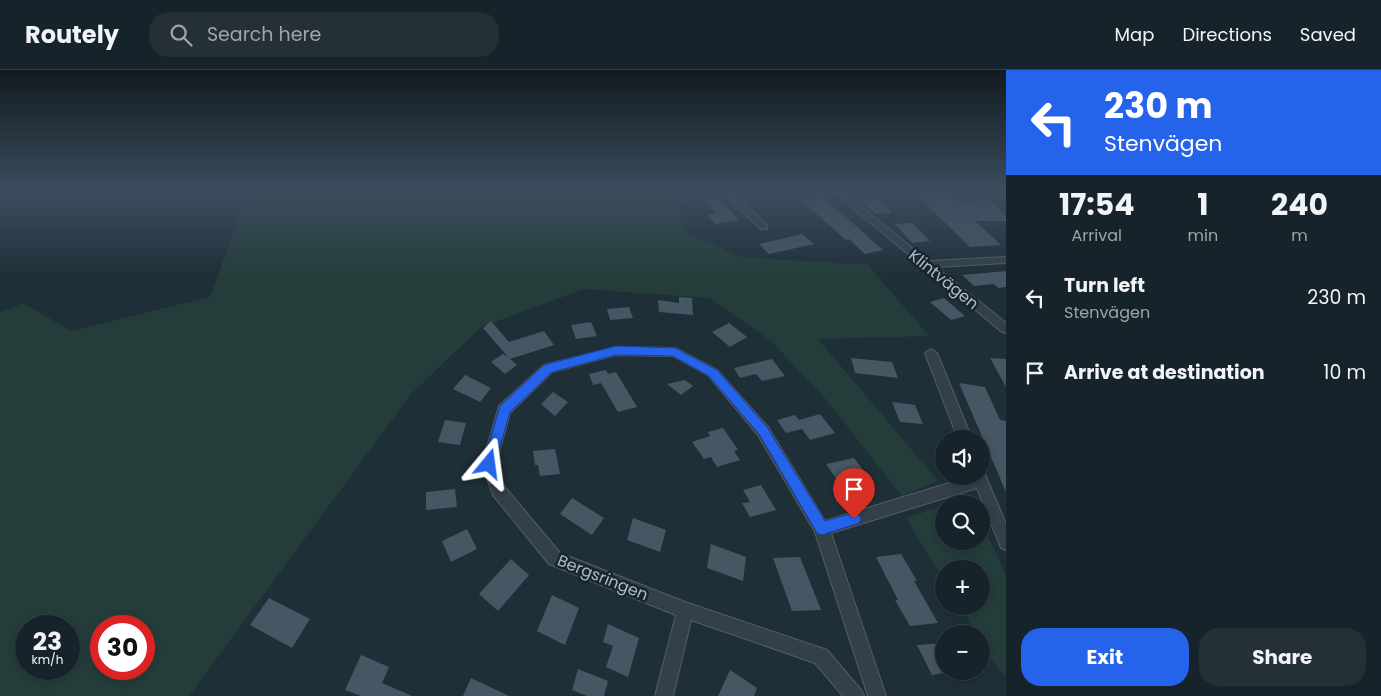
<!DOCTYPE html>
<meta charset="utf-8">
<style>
body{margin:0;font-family:Poppins,sans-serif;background:#242f36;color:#f1f3f6;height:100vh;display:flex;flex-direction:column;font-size:19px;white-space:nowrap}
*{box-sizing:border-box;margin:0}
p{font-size:16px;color:#9ea4a8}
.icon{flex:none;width:28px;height:28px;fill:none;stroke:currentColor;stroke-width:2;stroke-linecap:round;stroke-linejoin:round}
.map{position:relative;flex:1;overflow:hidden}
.drawer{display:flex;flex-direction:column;background:#17232a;width:375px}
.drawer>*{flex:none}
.top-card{background:#2563eb;color:#fff;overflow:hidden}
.tools{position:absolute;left:935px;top:360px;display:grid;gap:10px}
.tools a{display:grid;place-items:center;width:55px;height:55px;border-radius:50%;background:#17232a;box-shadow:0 2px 8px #0003,0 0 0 1px #364047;font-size:25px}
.speed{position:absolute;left:15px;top:545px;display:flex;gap:10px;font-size:25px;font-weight:700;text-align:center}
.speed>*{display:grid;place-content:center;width:65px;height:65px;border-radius:50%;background:#17232a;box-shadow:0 2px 8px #0003,0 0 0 1px #364047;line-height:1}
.speed small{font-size:12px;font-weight:400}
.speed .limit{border:8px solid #d22;background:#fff;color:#111}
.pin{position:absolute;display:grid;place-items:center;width:42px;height:42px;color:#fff;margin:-51px -21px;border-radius:50% 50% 50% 0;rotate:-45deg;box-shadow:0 0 5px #0007}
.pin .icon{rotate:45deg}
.me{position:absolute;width:55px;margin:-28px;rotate:16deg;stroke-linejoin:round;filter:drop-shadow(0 0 4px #0008)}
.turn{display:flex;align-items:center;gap:18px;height:105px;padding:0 15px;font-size:22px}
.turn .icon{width:65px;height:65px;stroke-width:2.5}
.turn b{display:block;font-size:35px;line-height:42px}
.eta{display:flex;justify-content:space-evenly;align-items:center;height:85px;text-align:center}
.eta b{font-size:30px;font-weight:700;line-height:35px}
.button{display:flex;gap:10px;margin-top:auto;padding:10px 15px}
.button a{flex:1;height:58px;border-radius:20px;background:#2563eb;color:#fff;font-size:20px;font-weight:700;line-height:58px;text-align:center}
.button a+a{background:#242f36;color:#f1f3f6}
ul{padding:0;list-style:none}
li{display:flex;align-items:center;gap:15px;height:75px;padding:0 15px}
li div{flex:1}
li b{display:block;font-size:19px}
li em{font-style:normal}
header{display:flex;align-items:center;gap:30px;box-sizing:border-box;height:70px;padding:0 25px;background:#17232a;border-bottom:1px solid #364047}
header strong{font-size:24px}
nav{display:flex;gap:28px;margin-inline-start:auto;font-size:18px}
.search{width:350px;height:45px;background:#242f36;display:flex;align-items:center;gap:12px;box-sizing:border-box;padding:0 18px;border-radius:20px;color:#9ea4a8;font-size:19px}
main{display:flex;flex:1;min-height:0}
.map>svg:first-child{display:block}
</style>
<header>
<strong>Routely</strong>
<div class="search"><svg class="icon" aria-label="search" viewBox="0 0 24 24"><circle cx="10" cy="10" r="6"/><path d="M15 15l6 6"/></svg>Search here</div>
<nav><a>Map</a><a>Directions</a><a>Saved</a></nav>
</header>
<main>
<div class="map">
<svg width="1006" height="626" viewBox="0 0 1006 626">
<rect width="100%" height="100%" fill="#1f2f38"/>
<g fill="#243d3a" fill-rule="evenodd">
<path d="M246 120H720V126L675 133 686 162 740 187 868 195 929 266 818 269 938 411 902 426 824 327 771 271 710 228 584 219 481 257 411 324 189 626H0V243L23 233 71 261 210 227 246 128ZM26 556H69V599H26ZM101 556H144V599H101Z"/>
<path d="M944 436V471H981V451L1006 505V606C996 595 981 580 981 564H977L960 536H981V499H944V510L906 448Z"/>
</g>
<g fill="#455763">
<polygon points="949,123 958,132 990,130 1006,145 1006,151 975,151 1001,175 970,177 916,124"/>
<polygon points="821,127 838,140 883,180 865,184 849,169 846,170 802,131"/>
<polygon points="718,128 739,150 715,154 707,145 716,143 705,131"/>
<polygon points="880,130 892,143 875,144 863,131"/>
<polygon points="912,153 930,171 912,173 895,154"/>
<polygon points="802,164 814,174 769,184 759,174"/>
<polygon points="1006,201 1006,217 998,218 994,214 974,216 962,205"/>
<polygon points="679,227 692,228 693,245 659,242 658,230 679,233"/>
<polygon points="944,228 965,246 951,250 930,232"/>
<polygon points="629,237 633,248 610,250 607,239"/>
<polygon points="491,251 509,272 544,261 554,275 510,289 517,295 505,304 491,292 503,284 508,287 483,258"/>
<polygon points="591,252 597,266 576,269 571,255"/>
<polygon points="729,253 747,267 730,277 712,262"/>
<polygon points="851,288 892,292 898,308 855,303"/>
<polygon points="990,288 1006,289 1006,317"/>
<polygon points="772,289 785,306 762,311 756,304 740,308 734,298"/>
<polygon points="606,300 608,304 616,302 637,337 618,342 601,313 593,315 589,304"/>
<polygon points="465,305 491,318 480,332 453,319"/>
<polygon points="685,310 693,316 681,325 667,314"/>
<polygon points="959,313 985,317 1000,350 1006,351 1006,422"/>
<polygon points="553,322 568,332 555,346 541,334"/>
<polygon points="892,332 915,335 923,354 900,352"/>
<polygon points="820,344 835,363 810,370 802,359 786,363 777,350 795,345 799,350"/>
<polygon points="445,350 466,353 460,375 438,372"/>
<polygon points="723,358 738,380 734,381 740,390 717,397 711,387 704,389 692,372 710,366 708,362"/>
<polygon points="555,379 560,404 540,406 538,395 535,395 533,381"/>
<polygon points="854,388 868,406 856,409 866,422 848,426 826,394"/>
<polygon points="761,415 776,440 750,447 742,433 750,432 743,420"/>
<polygon points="455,419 457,437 426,440 426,422"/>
<polygon points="572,428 604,448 592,465 560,444"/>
<polygon points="633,448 666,460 660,482 627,470"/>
<polygon points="467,459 477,479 451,492 442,471"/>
<polygon points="711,474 746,487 743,511 707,498"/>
<polygon points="901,484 917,511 914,511 938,553 910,556 895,530 898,530 876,487"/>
<polygon points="800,487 821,540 792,541 773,488"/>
<polygon points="511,489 529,505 498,541 479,524"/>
<polygon points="552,525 579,538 565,575 537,561"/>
<polygon points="269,528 310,549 292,578 250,555"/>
<polygon points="608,554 639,568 628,607 606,597 613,576 603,572"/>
<polygon points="944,573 944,603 932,605 917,575"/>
<polygon points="361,585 389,597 382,613 412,626 361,626 345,620"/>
<polygon points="578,599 608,611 604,626 587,626 572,620"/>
<polygon points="730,600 757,618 754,626 718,626"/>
<polygon points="471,608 509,626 463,626"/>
</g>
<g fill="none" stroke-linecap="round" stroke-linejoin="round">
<defs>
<g id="minor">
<polygon points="724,120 736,120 733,123 767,155 767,159 761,159 724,124"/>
<polygon points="831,120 841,120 928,191 1006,187 1006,193 936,197 1006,253 1006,263 1002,262"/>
<polygon points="616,277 675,278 717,300 768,357 825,451 972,406 981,406 981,401 984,402 1006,454 1006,480 1001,478 977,418 831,463 886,626 868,626 815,462 758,365 709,306 673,286 616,285 552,302 510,343 496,394 504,416 560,483 685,532 827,580 861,620 864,626 843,626 815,593 691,550 673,626 655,626 676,545 549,494 493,425 482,394 499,336 544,295"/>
<polygon points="931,279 937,283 972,369 958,369 925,283"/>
</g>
</defs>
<use href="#minor" stroke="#505e67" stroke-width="2"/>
<use href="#minor" fill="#334049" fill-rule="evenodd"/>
</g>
<linearGradient id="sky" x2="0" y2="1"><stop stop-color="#111a1f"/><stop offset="0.58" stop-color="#3c4d5e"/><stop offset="1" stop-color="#3c4d5e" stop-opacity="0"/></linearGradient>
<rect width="1006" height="208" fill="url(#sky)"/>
<polygon fill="#2563eb" stroke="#184099" points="616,276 675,278 717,300 767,357 825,451 854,443 859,445 861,449 859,453 822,465 817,463 759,364 709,306 673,286 616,285 552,302 510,342 495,394 493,398 489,399 485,398 483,394 500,336 544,295"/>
<g text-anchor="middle" stroke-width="5" stroke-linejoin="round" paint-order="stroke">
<g font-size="16" fill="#adbbc6" stroke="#18252d">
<text transform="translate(944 209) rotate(39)" y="6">Klintvägen</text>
<text transform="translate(603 507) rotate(22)" y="6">Bergsringen</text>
</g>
</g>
</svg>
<div class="tools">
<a><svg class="icon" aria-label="sound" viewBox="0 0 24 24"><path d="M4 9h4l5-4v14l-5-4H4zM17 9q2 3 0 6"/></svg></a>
<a><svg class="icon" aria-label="search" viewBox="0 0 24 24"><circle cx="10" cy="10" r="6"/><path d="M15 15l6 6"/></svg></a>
<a>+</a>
<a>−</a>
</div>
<div class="speed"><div>23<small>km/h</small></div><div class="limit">30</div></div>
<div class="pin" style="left:854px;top:449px;background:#d93025"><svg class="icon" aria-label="arrive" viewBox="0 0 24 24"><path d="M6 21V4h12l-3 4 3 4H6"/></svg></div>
<svg class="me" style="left:489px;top:394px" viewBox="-20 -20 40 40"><path d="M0-17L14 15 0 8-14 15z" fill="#2563eb" stroke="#fff" stroke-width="4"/></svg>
</div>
<section class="drawer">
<div class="top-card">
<div class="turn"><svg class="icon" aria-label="left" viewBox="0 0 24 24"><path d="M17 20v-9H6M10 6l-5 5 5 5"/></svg><div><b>230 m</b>Stenvägen</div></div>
</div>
<div class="eta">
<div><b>17:54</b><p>Arrival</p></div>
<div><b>1</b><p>min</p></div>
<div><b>240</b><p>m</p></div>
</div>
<ul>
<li><svg class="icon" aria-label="left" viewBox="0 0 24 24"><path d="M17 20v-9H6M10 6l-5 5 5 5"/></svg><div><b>Turn left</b><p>Stenvägen</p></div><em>230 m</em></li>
<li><svg class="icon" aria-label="arrive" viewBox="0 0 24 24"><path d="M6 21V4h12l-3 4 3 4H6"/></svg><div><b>Arrive at destination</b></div><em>10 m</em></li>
</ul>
<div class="button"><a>Exit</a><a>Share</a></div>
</section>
</main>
